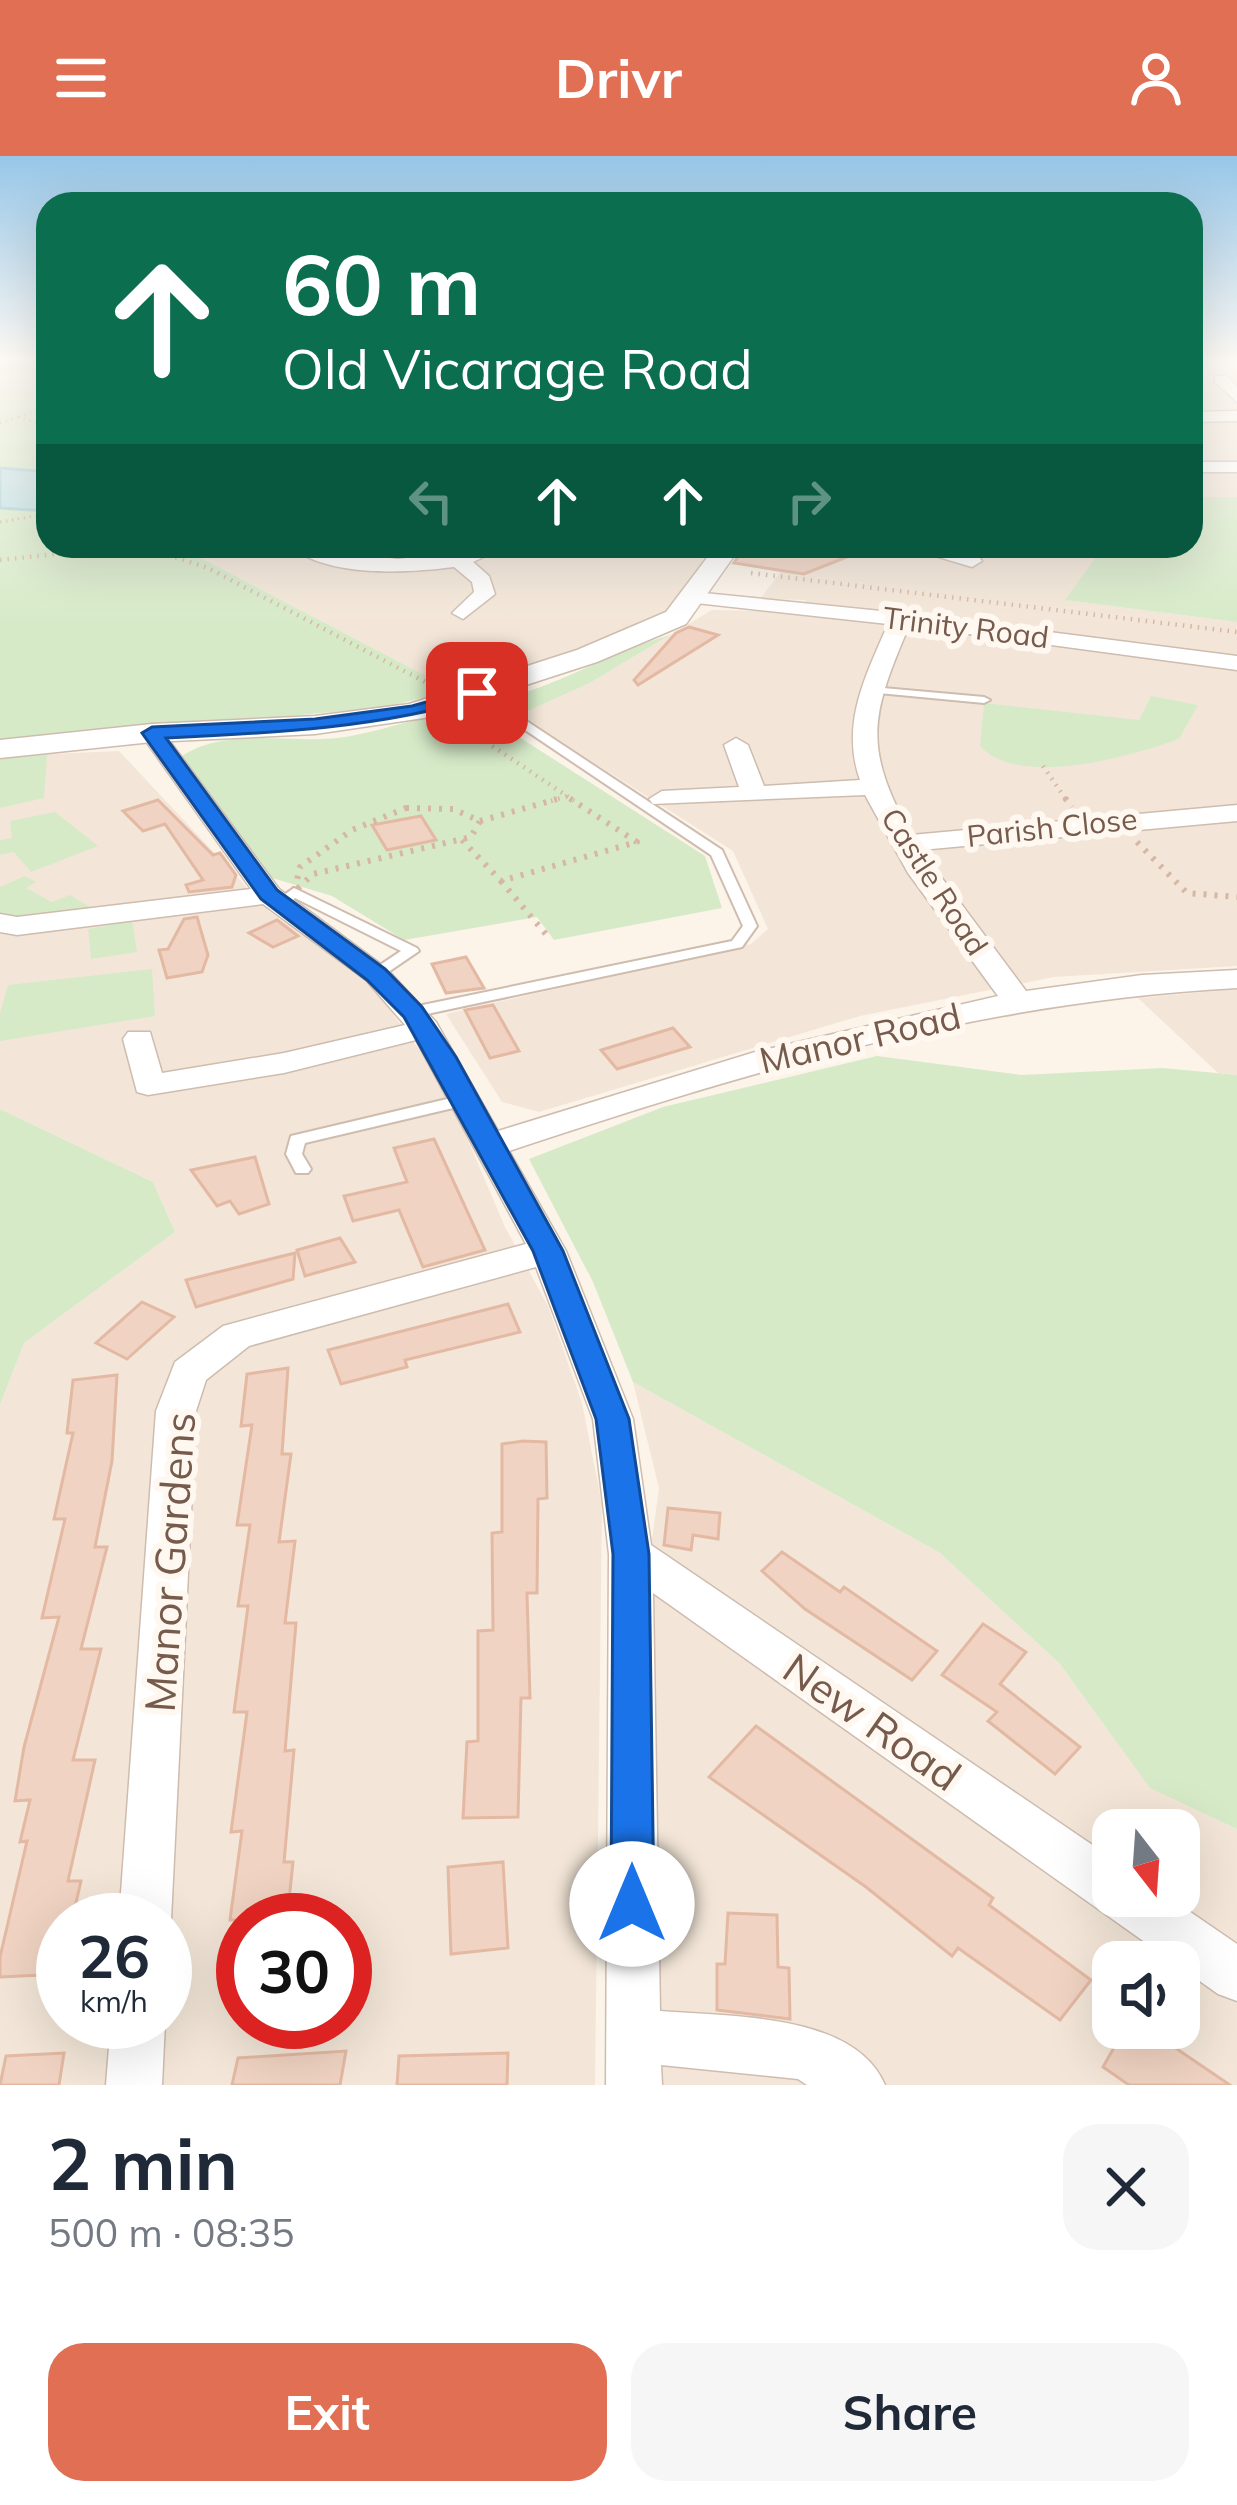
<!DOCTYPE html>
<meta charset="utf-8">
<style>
body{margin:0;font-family:Mulish,sans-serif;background:#f6f6f7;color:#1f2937;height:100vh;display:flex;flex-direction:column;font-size:45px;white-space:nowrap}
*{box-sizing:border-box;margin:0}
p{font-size:39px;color:#747a83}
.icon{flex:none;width:66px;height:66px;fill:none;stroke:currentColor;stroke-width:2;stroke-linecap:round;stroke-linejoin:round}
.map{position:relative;height:1929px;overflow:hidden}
.drawer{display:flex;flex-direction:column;background:#fff;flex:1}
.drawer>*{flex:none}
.guide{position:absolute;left:36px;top:36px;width:1167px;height:366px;border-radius:36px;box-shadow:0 12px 48px #0002;background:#0b6e4f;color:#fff;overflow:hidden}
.needle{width:78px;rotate:163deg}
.fabs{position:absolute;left:1092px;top:1653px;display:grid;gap:24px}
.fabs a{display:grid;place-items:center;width:108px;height:108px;border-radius:24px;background:#fff;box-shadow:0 12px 48px #0002;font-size:60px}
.speed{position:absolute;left:36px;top:1737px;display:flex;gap:24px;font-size:60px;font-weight:700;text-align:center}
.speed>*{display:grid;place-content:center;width:156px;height:156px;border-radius:50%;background:#fff;box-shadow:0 12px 48px #0002;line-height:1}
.speed small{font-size:30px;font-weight:400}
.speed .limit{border:18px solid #d22;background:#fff;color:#111}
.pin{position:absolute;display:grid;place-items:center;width:102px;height:102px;color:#fff;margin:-51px;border-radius:24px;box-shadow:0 6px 18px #0006}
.me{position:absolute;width:132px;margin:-66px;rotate:0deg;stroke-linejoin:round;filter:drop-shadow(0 0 9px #0008)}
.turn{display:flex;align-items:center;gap:42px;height:252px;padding:0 48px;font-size:54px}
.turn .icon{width:156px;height:156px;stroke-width:2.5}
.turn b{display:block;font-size:84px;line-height:102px}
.lanes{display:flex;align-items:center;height:114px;padding:0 48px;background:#0003;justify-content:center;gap:60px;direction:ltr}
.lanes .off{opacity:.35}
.round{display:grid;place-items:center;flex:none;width:126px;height:126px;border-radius:36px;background:#f6f6f7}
.summary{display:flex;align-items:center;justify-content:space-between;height:204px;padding:0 48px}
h1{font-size:72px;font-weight:700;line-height:90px}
.button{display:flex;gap:24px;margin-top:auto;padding:24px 48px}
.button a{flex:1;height:138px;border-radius:36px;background:#e16f54;color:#fff;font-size:48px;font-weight:700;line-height:138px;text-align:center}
.button a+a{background:#f6f6f7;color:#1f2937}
header{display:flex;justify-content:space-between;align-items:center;height:156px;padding:0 48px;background:#e16f54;color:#fff;font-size:54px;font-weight:700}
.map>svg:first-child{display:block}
</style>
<header><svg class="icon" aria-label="menu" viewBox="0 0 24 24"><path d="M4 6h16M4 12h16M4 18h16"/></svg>Drivr<svg class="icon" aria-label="person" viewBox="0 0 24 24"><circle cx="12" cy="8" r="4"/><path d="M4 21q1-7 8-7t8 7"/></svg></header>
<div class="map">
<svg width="1237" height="1929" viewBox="0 0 1237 1929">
<rect width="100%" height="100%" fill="#fcf4e9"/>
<g fill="#f3e6d8" fill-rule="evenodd">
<rect x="1191" y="214" width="46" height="127"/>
<polygon points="178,390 721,390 671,452 629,479 453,534"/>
<polygon points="826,390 1104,390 1066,444 1237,466 1237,810 1054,821 860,860 539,956 502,946 446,858 751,788 768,773 733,695 519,559 590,527 712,454 798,456 806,444 760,443 782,414 859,395"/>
<path d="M119 595 270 756 364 818 444 928 505 1071 548 1150 582 1247 602 1348 595 1929H0V1249L24 1187 175 1076 153 1026 0 953V600ZM63 1764H165V1866H63ZM243 1764H345V1866H243Z"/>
<polygon points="1237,833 1237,919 1218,917 1138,842"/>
<path d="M633 1226 940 1397 1060 1508 1150 1631 1237 1673V1929H645L636 1501 659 1332ZM1113 1674H1179V1740H1113ZM1113 1806H1179V1872H1113Z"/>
</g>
<g fill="#d6eac8">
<polygon points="0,201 48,201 48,390 178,390 453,534 386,551 0,587"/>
<polygon points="1191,341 1237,341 1237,466 1065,444 1104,390 1191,390"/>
<path d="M670 479 590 527 519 559 513 561 489 546C555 533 607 497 670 479Z"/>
<path d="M1151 540 1198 549 1179 583C1131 600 1019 633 980 590L984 547 1139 564Z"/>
<path d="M469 549 705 700 722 752 554 784 537 761 404 784 332 740 269 721 178 603C224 567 297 591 351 580 391 572 430 559 469 549Z"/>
<polygon points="47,599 44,642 0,652 0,601"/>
<polygon points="55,656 98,690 31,716 14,696 0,699 0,684 12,682 10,665"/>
<polygon points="25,720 36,726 26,732 52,746 70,739 95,754 0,762 0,731"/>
<polygon points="132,765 137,796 91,803 88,773"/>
<polygon points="152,813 155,860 0,885 0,857 8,829"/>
<polygon points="877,900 1021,919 1163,912 1237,919 1237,1673 1150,1632 1060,1508 940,1397 633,1226 593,1126 529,1003 663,951"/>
<polygon points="0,953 153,1026 175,1076 24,1187 0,1249"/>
</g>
<polygon fill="#bee1e5" stroke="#a4d0d7" stroke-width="3" points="0,312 48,316 48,355 0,352"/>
<g fill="#f0d3c2" stroke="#e3b9a3" stroke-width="3">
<polygon points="745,390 816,390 862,395 804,418 734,407"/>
<polygon points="689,471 718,479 638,529 634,524 676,477"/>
<polygon points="158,644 213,699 220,697 236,719 232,731 189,736 186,729 203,724 165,668 143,675 123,655"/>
<polygon points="421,660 436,684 387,694 372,669"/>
<polygon points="197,761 208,799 202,816 167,822 159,794 168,793 184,763"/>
<polygon points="277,764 298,780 273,791 249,777"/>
<polygon points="466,801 484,832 446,837 432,808"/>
<polygon points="493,849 519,895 490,902 465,854"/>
<polygon points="673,872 690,891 617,913 601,894"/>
<polygon points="434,983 485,1094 423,1111 399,1054 353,1065 344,1040 407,1026 394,992"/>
<polygon points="255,1001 269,1048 239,1058 230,1045 217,1050 191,1014"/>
<polygon points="340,1082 355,1106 305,1120 297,1094"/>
<polygon points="295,1097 293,1123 196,1151 186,1124"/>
<polygon points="142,1146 174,1161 127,1203 96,1187"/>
<polygon points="508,1148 520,1176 405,1204 407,1211 341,1228 328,1194"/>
<polygon points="288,1212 282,1298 291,1298 279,1386 295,1385 285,1467 296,1467 285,1595 294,1594 284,1706 293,1706 287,1764 230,1764 242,1675 231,1676 247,1556 234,1556 248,1450 238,1450 250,1369 237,1369 252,1269 241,1270 247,1218"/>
<polygon points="117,1219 112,1305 95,1391 107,1391 81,1493 101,1493 73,1604 95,1604 68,1725 81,1725 72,1764 63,1764 63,1818 0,1821 0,1801 27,1685 20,1686 30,1644 15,1645 24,1591 59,1461 42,1462 65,1363 54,1363 73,1277 67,1277 73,1224"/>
<polygon points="523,1285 546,1286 547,1342 538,1343 537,1437 527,1437 530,1542 521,1542 518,1661 463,1662 467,1586 478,1585 478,1475 493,1474 492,1377 502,1376 502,1288"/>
<polygon points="668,1352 720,1357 718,1383 693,1379 691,1394 664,1389"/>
<polygon points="782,1396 840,1436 844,1431 937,1495 912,1524 805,1453 762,1415"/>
<polygon points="983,1468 1026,1496 1000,1528 1080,1591 1055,1618 988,1565 997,1556 942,1519"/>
<polygon points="756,1570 993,1742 989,1749 1091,1824 1060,1864 958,1792 952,1800 866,1731 709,1621"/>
<polygon points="503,1706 508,1792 451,1798 448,1711"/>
<polygon points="728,1757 777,1759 778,1811 789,1812 790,1863 717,1854 717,1808 725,1808"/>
<polygon points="1125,1872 1146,1872 1230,1929 1129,1929 1103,1911"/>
<polygon points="346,1895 340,1929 232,1929 238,1902"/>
<polygon points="64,1897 59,1929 0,1929 6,1900"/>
<polygon points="508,1897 507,1929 397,1929 399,1900"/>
</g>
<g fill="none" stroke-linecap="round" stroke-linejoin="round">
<defs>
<g id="service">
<polygon points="872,531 984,541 990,544 984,547 868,536 866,534"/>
<polygon points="473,535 481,535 722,694 757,770 742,791 413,861 408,859 405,856 413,851 732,785 743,770 711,699 473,539"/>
<polygon points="294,732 417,792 419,795 381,821 371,821 369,818 371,815 401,795 295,742 287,750 277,750 277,744"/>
<polygon points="464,939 472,944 470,948 305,987 302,998 311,1013 308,1017 296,1017 286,998 291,980"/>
</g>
<g id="minor">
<polygon points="1215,220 1227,220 1237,231 1237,246 1215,226"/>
<polygon points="1237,255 1237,265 1191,266 1191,256"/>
<rect x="1191" y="306" width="46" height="10"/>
<path d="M289 390 398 403 507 390 473 406 489 420 495 438 463 463 452 457 474 436 472 426 454 411C405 417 330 422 289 390Z"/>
<polygon points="935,390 979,401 982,405 972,411 932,399 929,395"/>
<path d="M694 436 901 457 1237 500V514L909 470C870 562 863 590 911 679L1237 649V665L921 694 1026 835 1142 819 1237 814V832C978 846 754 914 509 995L566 1095 633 1263 651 1389 1113 1703V1740H1167L1237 1788V1845L1218 1838 653 1437 660 1855C728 1861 854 1856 885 1929H807L798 1923 661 1909 662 1929H606L609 1398 593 1263 536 1111 249 1190 206 1224 196 1255 171 1764 165 1778V1764H119L156 1255 175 1206 223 1170 526 1088 416 884 284 917 148 939 137 936 123 883 128 876H150L162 917 284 897 405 869 366 824 263 748 17 779 0 776V758L17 761 251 733 140 577 152 570 160 572 279 733 386 812 436 866 498 975 755 896 998 840 908 717 865 639 653 648 649 643 662 635 739 631 724 589 736 582 748 589 764 630 860 624C840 568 866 519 888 468L687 446 684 442Z"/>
<polygon points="111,1866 165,1866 162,1929 106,1929"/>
</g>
<polygon id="tertiary" points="716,390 741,390 686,468 597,506 424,562 315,578 152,586 0,602 0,584 152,568 315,560 409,548 577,494 666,456"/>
</defs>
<use href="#service" stroke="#cebcaf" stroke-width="4"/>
<use href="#minor" stroke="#cebcaf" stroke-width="3"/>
<use href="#tertiary" stroke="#cebcaf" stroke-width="3"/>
<g stroke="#d6b6a4" stroke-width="3" stroke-dasharray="1.5 4.5" stroke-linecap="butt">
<polyline points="1191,207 1237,201"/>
<polyline points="48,250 19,261 46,270 48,277"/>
<polyline points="0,267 19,261"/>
<polyline points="0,366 48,358"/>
<polyline points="141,390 156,395"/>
<polyline points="85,395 130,390"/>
</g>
<g stroke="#d6b6a4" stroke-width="4.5" stroke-dasharray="1.5 6" stroke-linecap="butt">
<polyline points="147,392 208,412 429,528"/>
<polyline points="0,404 113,392"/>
<polyline points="751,417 1237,476"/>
<polyline points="455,565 567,640 551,645"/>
<polyline points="1043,610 1067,645"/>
<polyline points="567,640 574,645"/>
</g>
<g stroke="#d6b6a4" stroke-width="6" stroke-dasharray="3 8" stroke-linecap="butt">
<polyline points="1065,642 1072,651"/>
<polygon points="406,652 453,653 480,665 471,681 313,718 294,736 300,711 352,674"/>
<polyline points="480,665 561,642"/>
<polyline points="462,684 501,725 637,686 569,642"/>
<polyline points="1137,686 1187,737 1237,741"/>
<polyline points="501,725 550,783"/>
</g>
<use href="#service" fill="#fff" fill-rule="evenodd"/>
<use href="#minor" fill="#fff" fill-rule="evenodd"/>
<use href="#tertiary" fill="#fff" fill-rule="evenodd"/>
</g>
<linearGradient id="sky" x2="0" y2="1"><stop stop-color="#97c6e7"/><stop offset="0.43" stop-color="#fefaf5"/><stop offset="1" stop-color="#fefaf5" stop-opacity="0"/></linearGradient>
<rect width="1237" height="471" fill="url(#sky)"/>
<path fill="#1a73e8" stroke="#114b97" stroke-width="3" d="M477 532 486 537 483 541C379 572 274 577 166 582L277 734 385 813 422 851 456 901 563 1095 629 1263 649 1398 654 1748 647 1762 632 1768 617 1762 611 1748 613 1398 596 1263 533 1095 404 861 367 824 261 743 142 577 152 571 315 563 412 550Z"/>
<g text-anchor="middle" stroke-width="12" stroke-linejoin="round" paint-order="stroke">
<g font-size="30" fill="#765b4d" stroke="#fef8f0">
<text transform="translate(966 472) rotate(7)" y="10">Trinity Road</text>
<text transform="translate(1052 672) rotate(-6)" y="10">Parish Close</text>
<text transform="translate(934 726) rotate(57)" y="10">Castle Road</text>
</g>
<g font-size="36" fill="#765b4d" stroke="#fef8f0">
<text transform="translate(860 882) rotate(-13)" y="13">Manor Road</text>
</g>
<g font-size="42" fill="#765b4d" stroke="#fef8f0">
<text transform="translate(170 1406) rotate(-86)" y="15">Manor Gardens</text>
<text transform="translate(872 1566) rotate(35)" y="15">New Road</text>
</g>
</g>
</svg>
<div class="fabs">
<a><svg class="needle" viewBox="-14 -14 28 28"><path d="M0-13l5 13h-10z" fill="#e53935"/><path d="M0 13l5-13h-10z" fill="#747a83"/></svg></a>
<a><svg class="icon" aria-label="sound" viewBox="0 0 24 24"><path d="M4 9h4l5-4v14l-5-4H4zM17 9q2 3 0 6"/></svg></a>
</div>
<div class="speed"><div>26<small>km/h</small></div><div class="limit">30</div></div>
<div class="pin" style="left:477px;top:537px;background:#d93025"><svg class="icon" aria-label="arrive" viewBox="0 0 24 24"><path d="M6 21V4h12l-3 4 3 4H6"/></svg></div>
<svg class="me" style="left:632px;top:1748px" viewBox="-20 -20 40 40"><circle r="19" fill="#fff"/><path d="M0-13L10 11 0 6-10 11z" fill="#1a73e8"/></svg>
<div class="guide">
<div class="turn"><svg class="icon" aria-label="ahead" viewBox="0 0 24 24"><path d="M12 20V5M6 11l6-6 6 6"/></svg><div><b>60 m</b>Old Vicarage Road</div></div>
<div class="lanes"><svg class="icon off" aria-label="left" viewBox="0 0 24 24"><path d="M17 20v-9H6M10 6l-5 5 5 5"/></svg><svg class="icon" aria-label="ahead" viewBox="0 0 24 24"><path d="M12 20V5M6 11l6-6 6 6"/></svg><svg class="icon" aria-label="ahead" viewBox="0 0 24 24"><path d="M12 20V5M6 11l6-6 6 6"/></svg><svg class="icon off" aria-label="right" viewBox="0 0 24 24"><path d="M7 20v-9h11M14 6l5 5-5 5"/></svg></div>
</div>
</div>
<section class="drawer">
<div class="summary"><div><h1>2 min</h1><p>500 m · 08:35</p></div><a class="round"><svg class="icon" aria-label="close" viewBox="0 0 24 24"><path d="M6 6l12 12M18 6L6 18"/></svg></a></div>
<div class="button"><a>Exit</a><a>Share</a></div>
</section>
